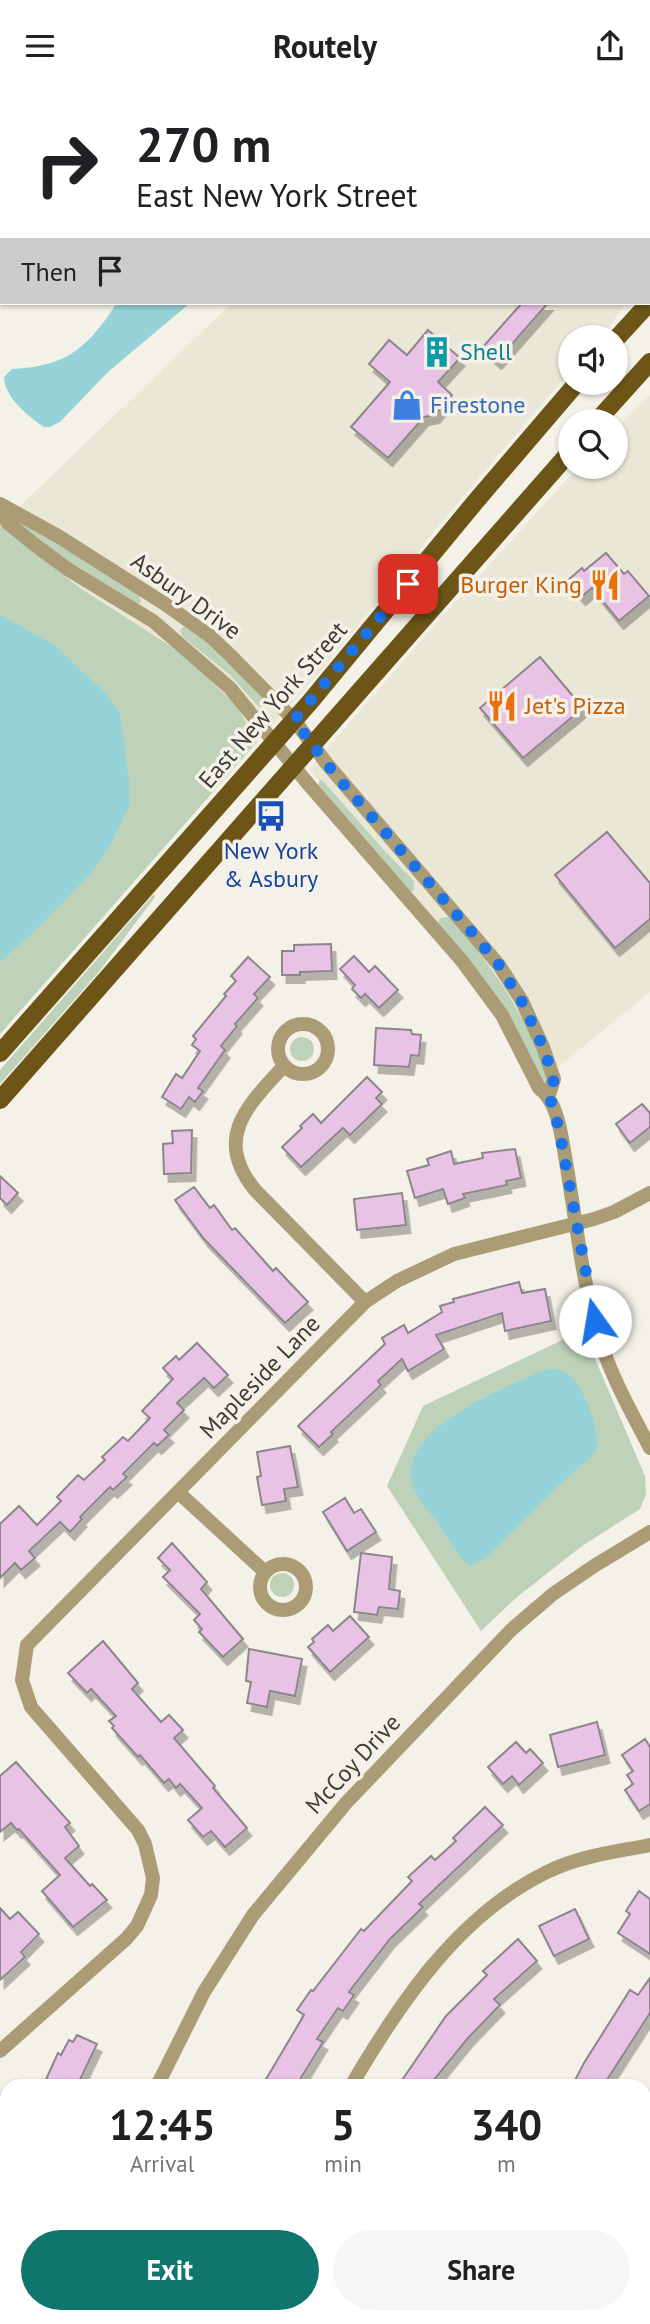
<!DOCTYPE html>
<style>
body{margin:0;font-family:"PT Sans",sans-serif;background:#f6f6f6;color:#202124;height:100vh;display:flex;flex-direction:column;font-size:26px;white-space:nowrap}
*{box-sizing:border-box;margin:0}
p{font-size:23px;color:#757577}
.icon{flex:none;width:38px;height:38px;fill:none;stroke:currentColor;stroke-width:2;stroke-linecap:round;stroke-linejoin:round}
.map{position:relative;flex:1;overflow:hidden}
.drawer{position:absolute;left:0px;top:1988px;width:651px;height:245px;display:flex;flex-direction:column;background:#fff;border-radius:21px 21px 0 0;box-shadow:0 2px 5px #0004}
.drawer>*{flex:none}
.guide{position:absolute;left:0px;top:0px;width:651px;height:214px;box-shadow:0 2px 5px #0004;background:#fff;color:#202124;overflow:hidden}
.controls{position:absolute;left:558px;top:234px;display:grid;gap:14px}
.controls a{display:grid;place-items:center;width:70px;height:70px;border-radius:50%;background:#fff;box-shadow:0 2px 5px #0004;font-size:35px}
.pin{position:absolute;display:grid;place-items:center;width:60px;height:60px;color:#fff;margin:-30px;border-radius:14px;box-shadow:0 4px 10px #0006}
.me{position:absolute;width:77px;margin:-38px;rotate:347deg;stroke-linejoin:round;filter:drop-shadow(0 0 5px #0008)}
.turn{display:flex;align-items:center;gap:24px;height:147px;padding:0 21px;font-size:32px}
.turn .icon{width:91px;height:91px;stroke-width:2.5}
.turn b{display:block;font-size:49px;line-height:60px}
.then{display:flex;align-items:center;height:66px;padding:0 21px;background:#0003;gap:14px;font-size:26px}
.eta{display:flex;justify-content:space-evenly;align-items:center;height:119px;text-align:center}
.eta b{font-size:42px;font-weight:600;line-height:49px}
.cta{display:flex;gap:14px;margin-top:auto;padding:14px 21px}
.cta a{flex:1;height:80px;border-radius:42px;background:#0f766e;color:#fff;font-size:28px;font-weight:600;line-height:80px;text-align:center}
.cta a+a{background:#f6f6f6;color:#202124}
header{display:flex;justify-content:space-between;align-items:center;height:91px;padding:0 21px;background:#fff;font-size:32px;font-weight:600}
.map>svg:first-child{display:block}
</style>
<header><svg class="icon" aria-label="menu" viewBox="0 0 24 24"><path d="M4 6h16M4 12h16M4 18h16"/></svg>Routely<svg class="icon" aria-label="share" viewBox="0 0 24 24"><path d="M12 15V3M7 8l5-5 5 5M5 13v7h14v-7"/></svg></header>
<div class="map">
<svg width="650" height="2233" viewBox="0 0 650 2233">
<defs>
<filter id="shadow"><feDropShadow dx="4.5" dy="8" stdDeviation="0" flood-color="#0004"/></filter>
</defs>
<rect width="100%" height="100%" fill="#f4f2e8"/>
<g fill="#ebe7d6">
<polygon points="63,0 503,0 505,2 64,2"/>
<polygon points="232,212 627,212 600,247 570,247 570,280 454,416 320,581 257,651 237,615 172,556 80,497 0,434"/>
<polygon points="650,304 650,901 541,990 501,910 309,678 441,527 578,376 616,376 616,338"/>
</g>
<g fill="#bdd2b8">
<polygon points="5,417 139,504 141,510 139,513 134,511 84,482 11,429"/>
<polygon points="0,434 80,497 172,556 198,577 237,615 257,651 0,943"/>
<polygon points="184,535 215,557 269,614 264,618 259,616 230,584 183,546 180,540"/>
<polygon points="320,689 323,690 383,758 410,786 414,790 414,799 409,802 317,697"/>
<polygon points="154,803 155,806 98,882 0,993 0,979"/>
<path d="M447 826 452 827C497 883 526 923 549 991L546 998 438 833 440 827Z"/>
<circle cx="302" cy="958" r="12"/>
<polygon points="584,1242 645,1385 646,1403 640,1418 582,1455 517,1506 481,1540 387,1395 423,1315 573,1244"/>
<circle cx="282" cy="1494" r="12"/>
</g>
<g fill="#95d3d9">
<path d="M117 212H190L108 281 60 331 50 336H44C29 326 4 306 4 286L12 278C68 275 87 257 117 212Z"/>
<polygon points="0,524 53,553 104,601 120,622 130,699 129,715 109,757 90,783 38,837 0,871"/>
<path d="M552 1278C558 1278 563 1279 568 1283 584 1295 603 1344 595 1362L557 1396 485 1468 471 1474 466 1472C455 1460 447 1446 438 1432 428 1419 412 1402 411 1386 406 1335 501 1300 538 1281Z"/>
</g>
<g fill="#e9c3e6" stroke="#8c858b" stroke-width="2" filter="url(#shadow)">
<polygon points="522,212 548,212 497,270 482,257"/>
<polygon points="428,239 460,267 438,291 452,304 435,324 424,326 388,367 351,336 390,291 369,273 389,249 407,264"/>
<polygon points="606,462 624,483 628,480 649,505 619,530 592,497 581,506 567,490 582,477 584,480"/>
<polygon points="540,566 583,617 523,667 480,617"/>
<polygon points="607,741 650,792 650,828 615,857 555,784"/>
<polygon points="331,853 332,880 300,881 300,884 282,884 282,860 294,860 294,854"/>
<polygon points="354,865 369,881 375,875 398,899 379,917 365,903 361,907 352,898 355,894 340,878"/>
<polygon points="248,866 270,886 254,903 258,907 235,933 237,935 221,955 225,959 198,997 203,1000 195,1011 189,1006 181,1018 162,1006 176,983 182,987 200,960 192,954 196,948 193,945 226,905 224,903 236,890 231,885"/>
<polygon points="376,937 411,939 412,943 421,944 419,965 411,964 409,976 374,974"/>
<polygon points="367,986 382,1001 376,1007 382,1013 350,1044 343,1037 301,1076 282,1056 302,1037 300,1035 313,1023 321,1032"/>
<polygon points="642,1013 650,1022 650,1036 630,1052 616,1033"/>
<polygon points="192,1039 191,1082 164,1083 163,1053 173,1052 172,1040"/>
<polygon points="515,1058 521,1087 506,1090 507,1094 463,1103 465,1107 448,1113 443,1098 415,1107 407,1080 429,1074 427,1068 451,1060 454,1073 483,1067 482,1062"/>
<polygon points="0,1085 18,1102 7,1114 0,1107"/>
<polygon points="194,1096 210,1117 214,1114 232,1139 235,1137 273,1180 276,1177 308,1211 285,1232 204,1148 175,1109"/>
<polygon points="402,1102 406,1134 357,1139 354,1108"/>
<polygon points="519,1191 522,1202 545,1198 551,1230 505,1240 502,1222 436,1244 444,1258 408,1280 402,1268 378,1290 381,1294 331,1341 333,1343 319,1356 298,1335 385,1253 382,1247 404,1234 408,1242 442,1221 440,1215 454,1211 453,1208"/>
<polygon points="197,1252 228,1284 214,1297 204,1287 177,1312 184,1319 164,1339 169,1344 157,1355 154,1352 123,1383 127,1386 113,1399 110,1396 80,1426 82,1428 70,1441 60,1431 29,1460 35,1467 21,1479 15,1472 0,1487 0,1433 19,1415 37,1434 61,1410 57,1406 78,1384 84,1389 105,1369 102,1366 123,1346 128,1350 150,1327 142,1320 173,1288 163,1277 176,1265 179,1269"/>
<polygon points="290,1355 298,1396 284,1398 286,1410 262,1414 257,1386 261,1385 257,1361"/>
<polygon points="345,1407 354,1422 361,1418 376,1441 347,1460 323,1421"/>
<polygon points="172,1452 207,1491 201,1498 243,1548 223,1566 199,1541 202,1538 194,1529 200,1523 163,1486 170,1479 158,1467"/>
<polygon points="361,1462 392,1466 389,1498 400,1500 398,1518 379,1516 377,1524 354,1521"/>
<polygon points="350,1525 369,1546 330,1581 308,1556 314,1551 312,1548 328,1534 333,1540"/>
<polygon points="103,1550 138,1592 132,1598 161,1631 169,1624 183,1639 174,1647 215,1695 213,1697 247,1737 225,1756 211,1740 203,1746 188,1729 202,1717 180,1693 176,1697 169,1688 164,1692 140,1664 138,1666 112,1637 114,1635 109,1630 116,1625 91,1598 87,1602 68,1582"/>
<polygon points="249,1558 302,1568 295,1605 270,1600 267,1616 247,1612 251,1591 246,1590"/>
<polygon points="597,1631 605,1664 558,1676 550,1644"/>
<polygon points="645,1648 650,1656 650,1713 639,1720 625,1699 633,1693 627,1684 633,1680 622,1664"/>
<polygon points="516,1651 526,1662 530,1658 543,1672 519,1694 512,1685 503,1693 488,1676"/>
<polygon points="16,1671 70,1732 65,1736 79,1755 65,1767 90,1795 92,1793 107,1809 73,1836 42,1800 60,1784 19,1738 17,1739 11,1732 0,1741 0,1685"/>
<polygon points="485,1716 503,1734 419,1813 423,1816 390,1848 349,1901 354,1904 343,1920 338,1917 317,1948 323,1951 296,1995 262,1995 304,1924 297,1919 311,1899 313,1900 361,1838 364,1840 412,1790 408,1786 431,1765 435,1769 456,1750 453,1747"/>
<polygon points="639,1800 650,1808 650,1863 618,1842 630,1823 626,1820"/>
<polygon points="0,1817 10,1828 18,1821 39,1843 21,1861 25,1866 0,1889"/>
<polygon points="575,1818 589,1848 554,1865 539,1835"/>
<polygon points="518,1848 537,1870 494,1908 500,1914 468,1947 429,1995 398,1995 446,1925 487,1884 483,1880"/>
<polygon points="650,1887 650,1922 603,1995 572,1995 584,1972 630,1899 638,1904"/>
<polygon points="77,1944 97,1953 77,1995 43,1995 58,1962 61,1964 69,1949 73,1951"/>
</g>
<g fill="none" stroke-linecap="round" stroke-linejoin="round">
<g stroke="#ac9c76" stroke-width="14">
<polyline points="0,114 0,127"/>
<polyline points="0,413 58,445 165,513 210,545 230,564 294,629 327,673 499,874 522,910 543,956 554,988 549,1004"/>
<path d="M0 421 8 432 35 454 69 479 153 530 230 597 309 694 462 870 502 924 539 997C558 1011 561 1043 565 1065 576 1127 582 1196 602 1255 614 1291 633 1324 650 1357"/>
<circle cx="303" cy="958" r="25"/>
<path d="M284 975C247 1015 213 1047 255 1099L365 1211"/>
<polyline points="179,1402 265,1481"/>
<circle cx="283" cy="1496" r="23"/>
<polyline points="0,1960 126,1848 137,1835 151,1804 153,1787 145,1753 138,1739 31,1616 22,1589 27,1554 365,1211 397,1190 454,1163 594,1128 614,1121 650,1102"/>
<path d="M351 1995C399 1913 458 1824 547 1781 579 1765 615 1761 650 1754"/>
<polyline points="644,2023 650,2012"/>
<polyline points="305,2226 308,2233"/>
<polyline points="604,2226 608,2233"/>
</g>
<g stroke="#ac9c76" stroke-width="14">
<polyline points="157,1995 204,1901 253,1824 346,1712 511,1539 553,1503 594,1475 650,1441"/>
<polyline points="86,2233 87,2226"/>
</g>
<g stroke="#897236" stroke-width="14">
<polyline points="524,0 526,2"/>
<polyline points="569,0 570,2"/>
<polyline points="649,94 650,95"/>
<polyline points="649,143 650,144"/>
</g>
<g stroke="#6c5516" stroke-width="18">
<polyline points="616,248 649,212"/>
<polyline points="596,331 650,271"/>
<polyline points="0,962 310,611 476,410 577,292"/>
<polyline points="0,1009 570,361"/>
</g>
</g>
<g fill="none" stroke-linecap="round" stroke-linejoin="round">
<polyline stroke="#1a73e8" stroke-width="12" stroke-dasharray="0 21.6" points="408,493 294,629 333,681 470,839 499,874 522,911 543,956 554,988 549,1004 559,1038 595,1230"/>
</g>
<defs>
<symbol id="building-bare" viewBox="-9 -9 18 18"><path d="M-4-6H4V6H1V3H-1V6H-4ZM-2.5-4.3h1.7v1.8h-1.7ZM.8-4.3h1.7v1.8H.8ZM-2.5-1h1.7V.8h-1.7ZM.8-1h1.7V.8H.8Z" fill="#0f9aa8" stroke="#f4f2e8" stroke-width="2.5" paint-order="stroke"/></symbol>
<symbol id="shop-bare" viewBox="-9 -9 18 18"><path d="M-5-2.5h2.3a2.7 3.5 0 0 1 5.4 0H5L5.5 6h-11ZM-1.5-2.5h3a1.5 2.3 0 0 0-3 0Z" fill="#3f7fe0" stroke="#f4f2e8" stroke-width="2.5" paint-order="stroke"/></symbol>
<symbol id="restaurant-bare" viewBox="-9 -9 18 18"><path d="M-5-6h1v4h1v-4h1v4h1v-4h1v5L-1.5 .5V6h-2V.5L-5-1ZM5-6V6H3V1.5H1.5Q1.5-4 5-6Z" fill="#e8710a" stroke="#f4f2e8" stroke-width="2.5" paint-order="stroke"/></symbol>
<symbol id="bus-bare" viewBox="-9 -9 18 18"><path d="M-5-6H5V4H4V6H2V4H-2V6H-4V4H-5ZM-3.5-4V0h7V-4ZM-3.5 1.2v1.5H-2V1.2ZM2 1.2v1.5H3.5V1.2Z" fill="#1a4fb4" stroke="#f4f2e8" stroke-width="2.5" paint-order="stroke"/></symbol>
</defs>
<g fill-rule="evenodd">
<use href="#building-bare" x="415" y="239" width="44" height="44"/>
<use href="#shop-bare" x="385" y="292" width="44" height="44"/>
<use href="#restaurant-bare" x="583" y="472" width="44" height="44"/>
<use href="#restaurant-bare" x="480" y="593" width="44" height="44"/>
<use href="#bus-bare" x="249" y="703" width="44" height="44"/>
</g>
<g text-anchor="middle" stroke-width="7" stroke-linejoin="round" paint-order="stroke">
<g font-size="24" fill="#0d838f" stroke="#f4f2e8" text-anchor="start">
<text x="460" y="269">Shell</text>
</g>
<g font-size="24" fill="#366cbe" stroke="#f4f2e8" text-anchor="start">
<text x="430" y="322">Firestone</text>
</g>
<g font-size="24" fill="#c56008" stroke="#f4f2e8" text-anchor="end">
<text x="582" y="502">Burger King</text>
<text x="525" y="623" text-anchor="start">Jet's Pizza</text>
</g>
<g font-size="24" fill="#3d3c38" stroke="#f4f2e8">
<text transform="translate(186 505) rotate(36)" y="8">Asbury Drive</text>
<text transform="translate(273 614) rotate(-49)" y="8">East New York Street</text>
<text transform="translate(260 1286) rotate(-46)" y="8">Mapleside Lane</text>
<text transform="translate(353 1673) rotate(-47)" y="8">McCoy Drive</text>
</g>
<g font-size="24" fill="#164399" stroke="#f4f2e8">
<text x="271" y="768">New York<tspan x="271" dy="28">&amp; Asbury</tspan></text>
</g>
</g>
</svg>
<div class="controls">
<a><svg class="icon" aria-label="sound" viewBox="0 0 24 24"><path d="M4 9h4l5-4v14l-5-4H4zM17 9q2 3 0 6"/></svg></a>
<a><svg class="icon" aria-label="search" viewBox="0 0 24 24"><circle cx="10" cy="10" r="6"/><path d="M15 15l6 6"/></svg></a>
</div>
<div class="pin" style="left:408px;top:493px;background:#d93025"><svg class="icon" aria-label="arrive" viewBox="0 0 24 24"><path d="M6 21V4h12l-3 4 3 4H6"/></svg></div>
<svg class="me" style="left:595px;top:1230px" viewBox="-20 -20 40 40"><circle r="19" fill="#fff"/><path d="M0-13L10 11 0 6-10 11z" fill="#1a73e8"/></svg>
<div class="guide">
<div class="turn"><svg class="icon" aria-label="right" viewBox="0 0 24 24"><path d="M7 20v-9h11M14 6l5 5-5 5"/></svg><div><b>270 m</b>East New York Street</div></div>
<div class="then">Then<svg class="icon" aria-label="arrive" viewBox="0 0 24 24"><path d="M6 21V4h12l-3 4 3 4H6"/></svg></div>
</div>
<section class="drawer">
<div class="eta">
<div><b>12:45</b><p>Arrival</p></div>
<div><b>5</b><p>min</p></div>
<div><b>340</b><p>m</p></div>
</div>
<div class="cta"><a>Exit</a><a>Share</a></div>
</section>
</div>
